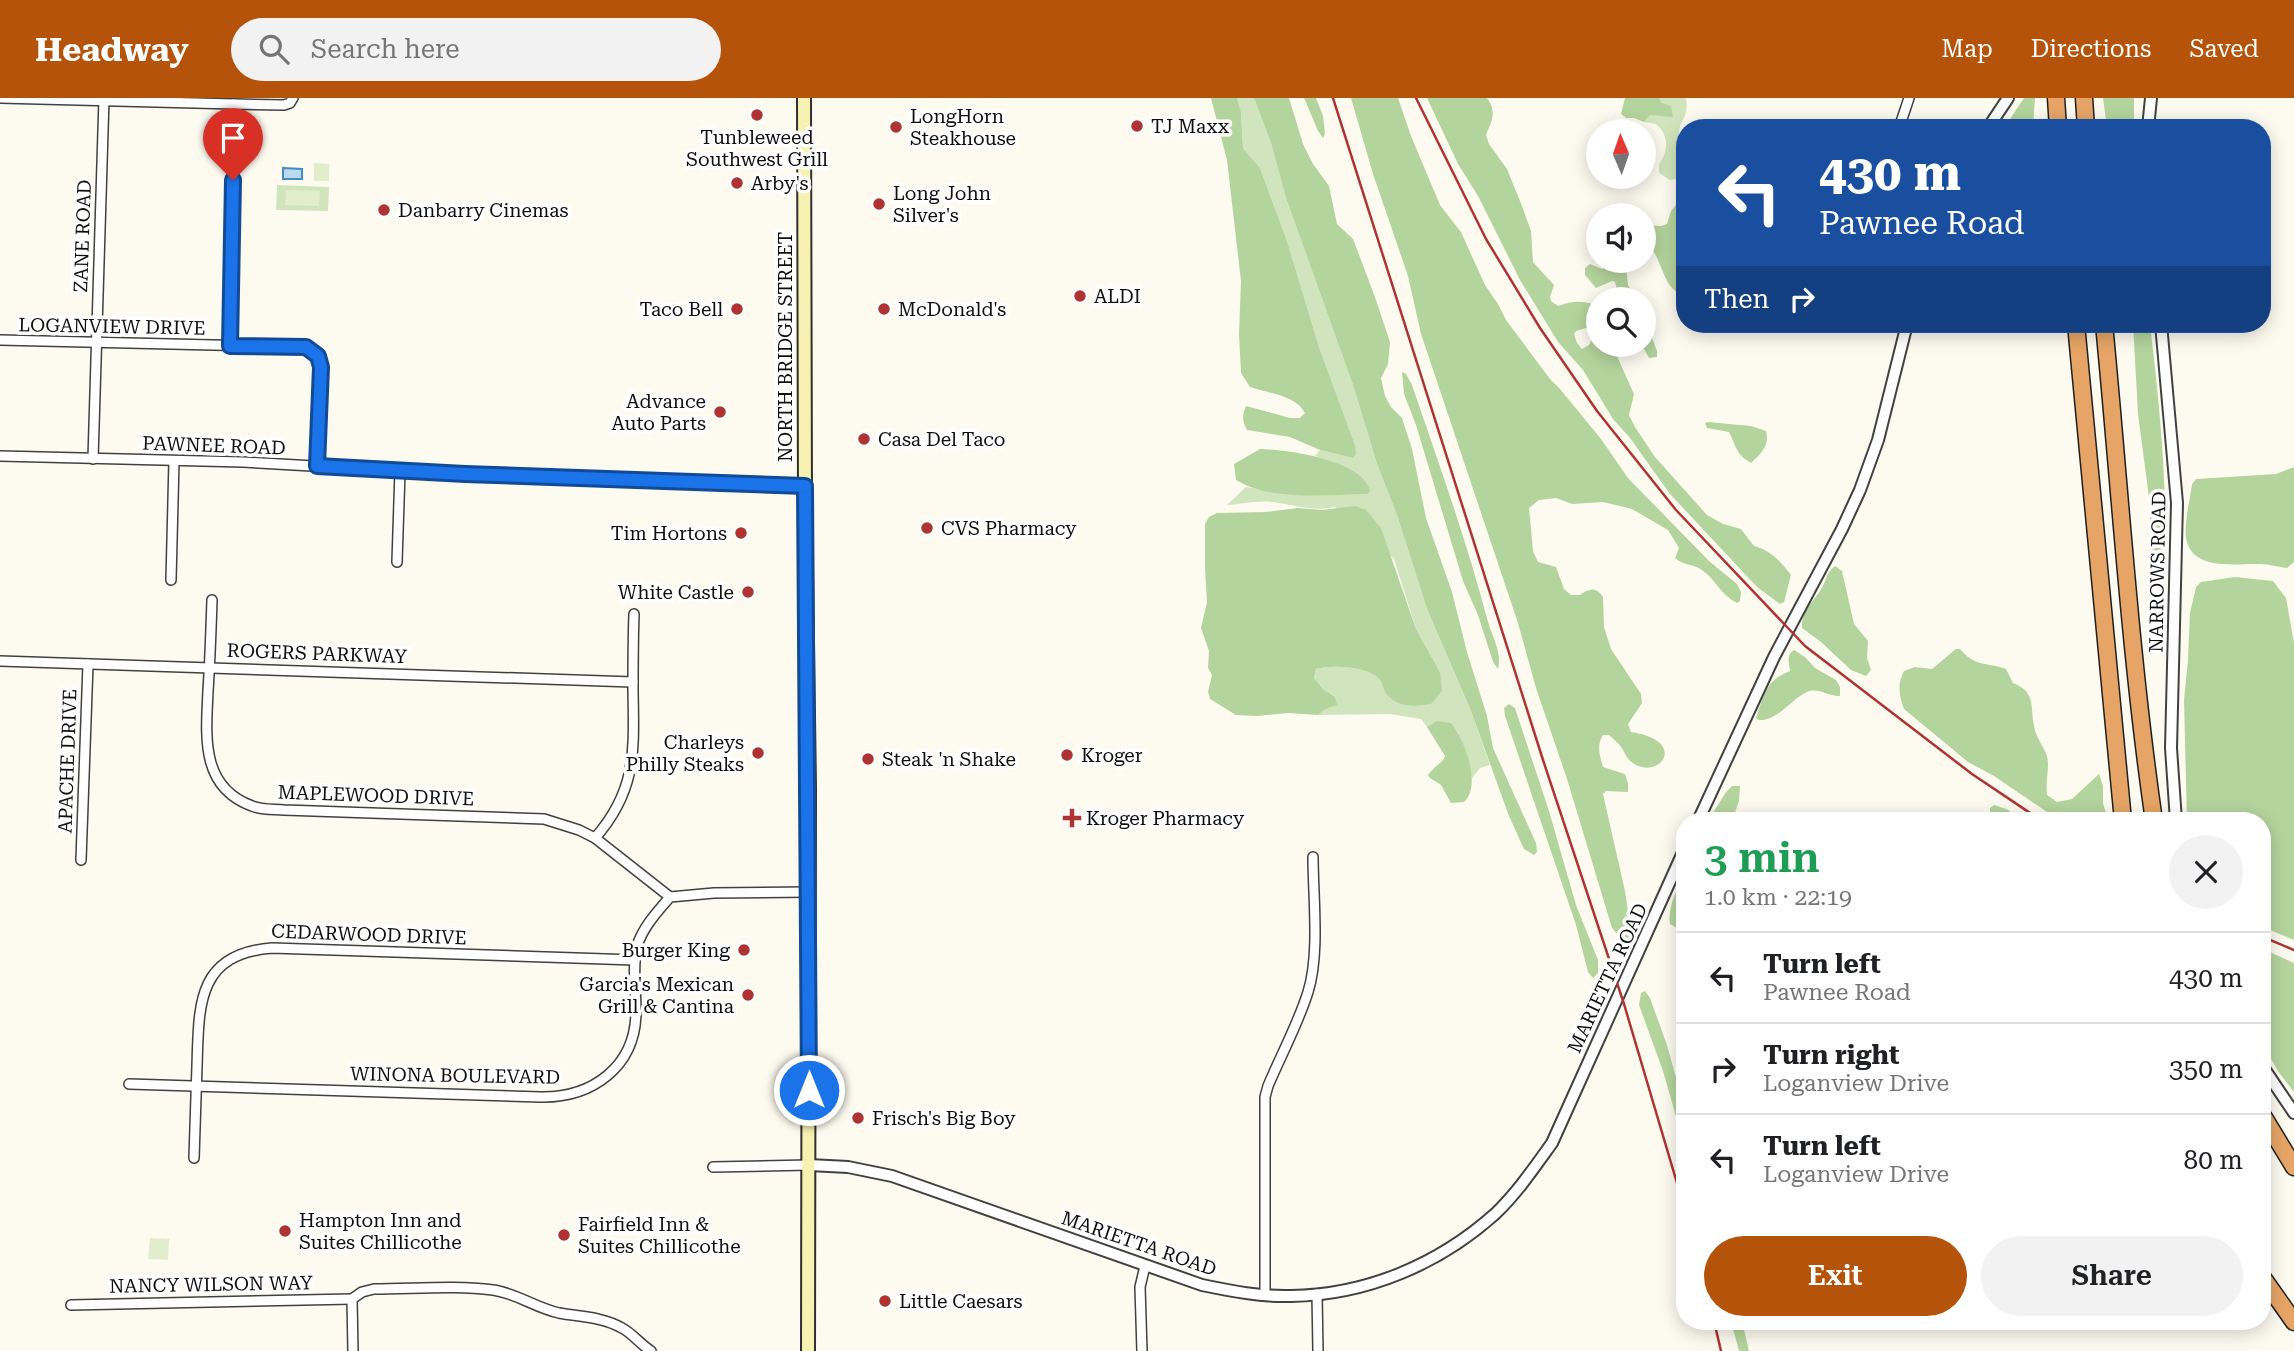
<!DOCTYPE html>
<meta charset="utf-8">
<style>
body{margin:0;font-family:"Roboto Serif",serif;background:#f2f2f2;color:#202124;height:100vh;display:flex;flex-direction:column;font-size:26px;white-space:nowrap}
*{box-sizing:border-box;margin:0}
p{font-size:23px;color:#757577}
.icon{flex:none;width:38px;height:38px;fill:none;stroke:currentColor;stroke-width:2;stroke-linecap:round;stroke-linejoin:round}
.map{position:relative;flex:1;overflow:hidden}
.drawer{position:absolute;left:1676px;top:714px;width:595px;height:518px;display:flex;flex-direction:column;background:#fff;border-radius:28px;box-shadow:0 4px 18px #0003}
.drawer>*{flex:none}
.top-card{position:absolute;left:1676px;top:21px;width:595px;height:214px;border-radius:28px;box-shadow:0 4px 18px #0003;background:#1a4fa0;color:#fff;overflow:hidden}
.needle{width:46px;rotate:358deg}
.fabs{position:absolute;left:1586px;top:21px;display:grid;gap:14px}
.fabs a{display:grid;place-items:center;width:70px;height:70px;border-radius:50%;background:#fff;box-shadow:0 4px 18px #0003;font-size:35px}
.pin{position:absolute;display:grid;place-items:center;width:60px;height:60px;color:#fff;margin:-72px -30px;border-radius:50% 50% 50% 0;rotate:-45deg;box-shadow:0 0 7px #0007}
.pin .icon{rotate:45deg}
.me{position:absolute;width:77px;margin:-38px;rotate:0deg;stroke-linejoin:round;filter:drop-shadow(0 0 5px #0008)}
.turn{display:flex;align-items:center;gap:24px;height:147px;padding:0 28px;font-size:32px}
.turn .icon{width:91px;height:91px;stroke-width:2.5}
.turn b{display:block;font-size:49px;line-height:60px}
.then{display:flex;align-items:center;height:66px;padding:0 28px;background:#0003;gap:14px;font-size:26px}
.round{display:grid;place-items:center;flex:none;width:74px;height:74px;border-radius:37px;background:#f2f2f2}
.headline{display:flex;align-items:center;justify-content:space-between;height:119px;padding:0 28px}
h1{font-size:42px;font-weight:600;line-height:52px;color:#1e9e55}
.button{display:flex;gap:14px;margin-top:auto;padding:14px 28px}
.button a{flex:1;height:80px;border-radius:42px;background:#b45309;color:#fff;font-size:28px;font-weight:600;line-height:80px;text-align:center}
.button a+a{background:#f2f2f2;color:#202124}
ul{padding:0;list-style:none}
li{display:flex;align-items:center;gap:21px;height:91px;padding:0 28px;border-top:2px solid #e0e0e0}
li div{flex:1}
li b{display:block;font-size:26px}
li em{font-style:normal}
header{display:flex;align-items:center;gap:42px;box-sizing:border-box;height:98px;padding:0 35px;background:#b45309;color:#fff}
header strong{font-size:33px}
nav{display:flex;gap:38px;margin-inline-start:auto;font-size:24px}
.search{width:490px;height:63px;background:#f2f2f2;display:flex;align-items:center;gap:18px;box-sizing:border-box;padding:0 24px;border-radius:38px;color:#757577;font-size:26px}
.map>svg:first-child{display:block}
</style>
<header>
<strong>Headway</strong>
<div class="search"><svg class="icon" aria-label="search" viewBox="0 0 24 24"><circle cx="10" cy="10" r="6"/><path d="M15 15l6 6"/></svg>Search here</div>
<nav><a>Map</a><a>Directions</a><a>Saved</a></nav>
</header>
<div class="map">
<svg width="2294" height="1253" viewBox="0 0 2294 1253">
<rect width="100%" height="100%" fill="#fdfbf0"/>
<g fill="#d0e5bd">
<path d="M1237 0H1254L1271 45 1286 100 1353 287 1377 366 1397 417 1427 511 1471 613 1490 667 1480 670 1472 680 1466 653 1457 633 1436 623 1427 629 1421 621 1390 616 1318 617 1334 599 1324 592 1314 580 1316 571C1333 567 1362 568 1377 579 1383 583 1383 593 1388 598 1399 610 1417 609 1431 606L1440 574 1416 531 1394 461 1335 409C1313 414 1295 407 1273 404 1258 402 1242 406 1227 407L1246 389 1294 397 1368 396 1337 365 1315 358 1320 352 1353 360 1355 347 1319 249 1287 143 1260 70 1243 50 1241 14Z"/>
<path d="M1659 0H1686C1689 20 1681 19 1679 34 1678 53 1687 60 1677 81L1670 82 1659 75V66C1669 52 1669 38 1656 26L1644 24 1650 17H1661L1662 5Z"/>
<polygon points="277,87 329,89 328,113 276,112"/>
</g>
<g fill="#b4d49d">
<path d="M1211 0H1237L1241 14 1243 50 1260 70 1287 143 1319 249 1355 347 1356 356 1353 360 1320 352 1290 339 1247 332C1242 323 1242 318 1246 308L1290 320H1300L1305 315C1296 297 1267 295 1250 289L1241 275 1239 236 1241 183 1227 62Z"/>
<polygon points="1254,0 1289,0 1303,46 1313,66 1329,88 1337,126 1353,141 1375,199 1390,244 1388,266 1381,280 1385,298 1391,309 1402,320 1412,351 1426,420 1452,494 1467,554 1487,618 1493,650 1536,745 1537,754 1534,757 1524,751 1509,718 1471,613 1427,511 1397,417 1377,366 1353,287 1286,100 1271,45"/>
<polygon points="1304,0 1316,0 1323,18 1325,36 1323,40 1318,33"/>
<path d="M1351 0H1398L1411 38 1440 107 1461 134 1485 187 1498 206 1506 222 1550 281 1560 291 1601 341 1628 380 1709 463 1737 486 1741 494 1740 503 1737 505C1721 497 1715 481 1702 472 1694 466 1682 467 1675 460L1679 450 1668 432 1632 411 1603 404 1572 406 1556 400 1539 402 1529 410 1533 453 1538 464 1556 469 1564 491 1571 497H1580C1588 491 1596 488 1603 499L1604 529 1611 551 1641 596 1642 605 1628 626 1631 634C1692 643 1657 686 1630 663 1626 659 1624 653 1621 649 1618 644 1613 641 1609 637H1603C1596 648 1600 658 1603 669L1625 676 1628 685V694L1606 693 1603 696 1625 793 1632 842 1625 845 1612 830 1567 681 1536 590 1518 525 1421 236 1408 178 1373 76Z"/>
<path d="M1427 0H1487C1497 14 1492 22 1486 37L1489 46 1507 71 1522 108 1531 133 1533 164 1554 187 1550 199 1551 203 1558 208C1572 203 1581 202 1596 207L1598 213 1596 227 1576 233 1574 236 1577 245 1582 251 1589 247 1595 234H1598V247H1612L1634 296 1629 317 1635 329 1655 359 1707 417 1723 426 1741 431 1754 448C1772 453 1780 463 1791 477L1784 504 1780 506 1757 489 1670 396 1630 340 1613 321 1583 272 1558 244 1520 182 1478 98 1458 66Z"/>
<polygon points="1625,0 1659,0 1662,5 1671,8 1673,19 1650,17 1644,24 1634,20 1626,20 1621,16"/>
<polygon points="2024,0 2035,0 2033,30 2004,30"/>
<polygon points="2103,0 2134,0 2134,30 2107,30"/>
<path d="M1679 103 1683 110 1680 131 1682 140 1680 158 1681 189 1678 195C1660 183 1662 155 1643 142V127L1661 128 1667 126 1671 113Z"/>
<polygon points="1605,163 1624,163 1626,166 1628,187 1636,201 1617,201 1617,191 1615,184 1612,183 1596,190 1585,177 1585,170 1590,166 1602,171 1606,169"/>
<polygon points="1643,216 1657,253 1657,259 1649,260 1642,247"/>
<path d="M2133 226H2150C2156 278 2162 330 2164 383 2165 413 2171 446 2156 473L2152 471 2151 467 2150 407 2138 316Z"/>
<path d="M1402 274 1406 276 1412 287C1439 366 1467 444 1488 524 1493 540 1502 555 1498 571L1493 564 1478 517 1463 483 1416 327 1404 296Z"/>
<path d="M1708 324 1751 328 1766 333C1770 347 1761 356 1751 365 1735 356 1736 347 1729 334L1707 330 1705 325Z"/>
<path d="M1260 351C1288 352 1360 361 1370 392L1368 396H1364C1325 397 1270 403 1236 382L1234 366Z"/>
<path d="M2294 369V464L2287 470C2278 469 2269 466 2260 466 2236 465 2192 474 2186 440 2184 424 2190 403 2192 386L2196 381 2276 376Z"/>
<path d="M1355 408 1366 412 1381 430 1416 531 1440 574 1442 593 1431 606C1417 609 1399 610 1388 598 1383 593 1383 583 1377 579 1362 568 1333 567 1316 571L1314 580 1324 592 1335 599 1337 607 1325 611 1318 617 1288 615 1257 618 1236 617 1210 601 1208 594 1212 577 1208 570 1209 553 1201 530 1207 504 1205 469V426L1209 419 1217 415 1266 414 1298 410 1322 412Z"/>
<path d="M1835 468 1842 473 1854 526 1868 543 1867 560 1871 572 1866 578 1851 572 1821 544 1802 530C1801 512 1815 503 1823 488 1827 479 1827 474 1835 468Z"/>
<polygon points="2235,479 2273,483 2286,500 2294,545 2294,842 2263,829 2263,723 2187,723 2184,602 2188,562 2190,515 2196,489 2201,484"/>
<path d="M1956 551H1960C1975 569 1986 564 2006 571L2013 585C2038 595 2029 610 2035 632 2037 641 2044 649 2047 658 2050 669 2045 685 2047 697L2057 704 2072 701 2099 676 2103 688V705L2108 723H2063L2050 716 1994 678 1968 664 1904 611C1899 598 1897 586 1904 573L1915 569 1932 571Z"/>
<path d="M1794 552 1805 559 1815 570 1836 582 1840 589V598C1829 599 1818 589 1807 594 1791 601 1778 623 1759 622L1756 620C1764 597 1766 582 1790 573 1789 564 1786 557 1794 552Z"/>
<polygon points="1509,606 1515,610 1549,713 1576,807 1598,862 1598,875 1593,880 1588,874 1576,827 1505,618 1504,610"/>
<path d="M1436 623 1451 625C1465 642 1482 687 1464 704L1451 705 1441 687 1430 680 1428 677C1433 669 1443 665 1445 658L1427 629Z"/>
<polygon points="1732,688 1740,688 1739,703 1732,723 1708,723 1726,694"/>
<polygon points="1994,707 2006,711 2026,723 2006,723 1990,714 1990,710"/>
<path d="M1685 775V835L1670 826C1668 806 1677 792 1685 775Z"/>
<polygon points="2263,851 2294,865 2294,994 2278,973 2263,947"/>
<polygon points="1645,893 1650,900 1667,947 1685,1012 1685,1050 1663,973 1639,907 1641,895"/>
<polygon points="1731,1223 1742,1223 1749,1253 1739,1253"/>
</g>
<g fill="#e1edcd">
<polygon points="314,65 329,66 329,83 314,83"/>
<polygon points="286,92 320,93 319,108 285,107"/>
<polygon points="150,1140 169,1141 168,1162 148,1161"/>
</g>
<polygon fill="#b9daf0" stroke="#488bc0" stroke-width="2" points="283,70 302,71 302,81 283,81"/>
<g fill="none" stroke-linecap="round" stroke-linejoin="round">
<defs>
<g id="minor">
<polyline points="0,0 234,6"/>
<polyline points="1899,30 1909,0"/>
<path d="M0 242 300 249C313 250 319 256 321 269L317 368"/>
<polyline points="230,248 234,6 284,7 290,5 293,0"/>
<polyline points="0,358 243,364 400,373 805,388"/>
<polyline points="93,361 104,0"/>
<polyline points="397,464 400,373"/>
<polyline points="171,482 174,363"/>
<path d="M212 502C211 532 210 563 208 593 206 638 200 689 252 708 262 712 274 711 284 712L544 721 579 732 595 740 670 799"/>
<polyline points="0,563 633,584"/>
<path d="M595 740C637 692 634 653 633 593 633 567 633 542 634 516"/>
<polyline points="81,762 88,566"/>
<path d="M129 986 540 999C592 1000 636 969 636 913 636 892 632 869 637 848 643 829 657 814 670 799L714 795 808 794"/>
<path d="M194 1060C195 1029 196 999 197 968 199 908 196 856 272 850L635 862"/>
<polyline points="713,1069 809,1067"/>
<polyline points="1317,1196 1318,1253"/>
<path d="M1265 1197V999L1268 988C1281 957 1298 926 1308 894 1320 856 1313 799 1313 759"/>
<polyline points="71,1207 352,1201"/>
<path d="M353 1253 352 1201 362 1194 374 1191C413 1191 456 1187 493 1192 516 1195 536 1210 559 1215 581 1219 603 1219 622 1230 632 1235 640 1246 651 1253"/>
<polyline points="1142,1253 1140,1189 1145,1168"/>
</g>
<g id="tertiary">
<polyline points="1988,30 2008,0"/>
<polyline points="2148,30 2151,0"/>
<polyline points="2161,226 2177,405 2171,650 2176,723"/>
<polyline points="1698,723 1774,559 1842,431 1860,392 1878,342 1907,226"/>
<polyline points="2263,969 2294,1015"/>
<path d="M809 1067 848 1069 892 1078 1202 1187C1231 1193 1261 1199 1291 1198 1367 1197 1439 1166 1495 1116 1517 1095 1534 1070 1552 1045L1685 750"/>
</g>
<polyline id="secondary" points="804,0 805,403 809,690 808,1253"/>
<g id="motorway">
<polyline points="2056,0 2058,30"/>
<polyline points="2084,0 2086,30"/>
<polyline points="2076,226 2123,723"/>
<path d="M2104 226C2120 391 2130 558 2154 723"/>
<polyline points="2263,1018 2294,1069"/>
<polyline points="2263,1180 2294,1224"/>
</g>
</defs>
<use href="#minor" stroke="#414141" stroke-width="12"/>
<use href="#tertiary" stroke="#414141" stroke-width="14"/>
<use href="#secondary" stroke="#303030" stroke-width="16"/>
<use href="#motorway" stroke="#1f1f1f" stroke-width="19"/>
<use href="#minor" stroke="#fff" stroke-width="9"/>
<use href="#tertiary" stroke="#fff" stroke-width="10"/>
<use href="#secondary" stroke="#f7f2b1" stroke-width="12"/>
<use href="#motorway" stroke="#e6a566" stroke-width="16"/>
<g stroke="#b03334" stroke-width="2.5">
<polyline points="1333,0 1543,662 1624,906 1685,1112"/>
<polyline points="1416,0 1486,141 1540,230 1597,313 1676,412 1805,548 1972,676 2042,723"/>
<polyline points="2263,839 2294,852"/>
<polyline points="1714,1223 1721,1253"/>
</g>
</g>
<g fill="none" stroke-linecap="round" stroke-linejoin="round">
<defs>
<polyline id="route" points="233,82 230,248 306,249 318,258 321,269 317,368 465,376 805,388 809,992"/>
</defs>
<use href="#route" stroke="#114b97" stroke-width="18"/>
<use href="#route" stroke="#1a73e8" stroke-width="12"/>
</g>
<g fill="#b03334" stroke="#fff" stroke-width="2.5">
<circle cx="757" cy="17" r="7"/>
<circle cx="1137" cy="28" r="7"/>
<circle cx="896" cy="29" r="7"/>
<circle cx="737" cy="85" r="7"/>
<circle cx="879" cy="106" r="7"/>
<circle cx="384" cy="112" r="7"/>
<circle cx="1080" cy="198" r="7"/>
<circle cx="737" cy="211" r="7"/>
<circle cx="884" cy="211" r="7"/>
<circle cx="720" cy="314" r="7"/>
<circle cx="864" cy="341" r="7"/>
<circle cx="927" cy="430" r="7"/>
<circle cx="741" cy="435" r="7"/>
<circle cx="748" cy="494" r="7"/>
<circle cx="758" cy="655" r="7"/>
<circle cx="1067" cy="657" r="7"/>
<circle cx="868" cy="661" r="7"/>
<path d="M1068.5 709.5h7v7h7v7h-7v7h-7v-7h-7v-7h7z"/>
<circle cx="744" cy="852" r="7"/>
<circle cx="748" cy="897" r="7"/>
<circle cx="858" cy="1020" r="7"/>
<circle cx="285" cy="1133" r="7"/>
<circle cx="564" cy="1137" r="7"/>
<circle cx="885" cy="1203" r="7"/>
</g>
<g text-anchor="middle" stroke-width="7" stroke-linejoin="round" paint-order="stroke">
<g font-size="19" fill="#0e0e0e" stroke="#fff" text-anchor="start">
<text x="910" y="25">LongHorn<tspan x="910" dy="22">Steakhouse</tspan></text>
<text x="1151" y="35">TJ Maxx</text>
<text x="757" y="46" text-anchor="middle">Tunbleweed<tspan x="757" dy="22">Southwest Grill</tspan></text>
<text x="751" y="92">Arby's</text>
<text x="893" y="102">Long John<tspan x="893" dy="22">Silver's</tspan></text>
<text x="398" y="119">Danbarry Cinemas</text>
<text x="1094" y="205">ALDI</text>
<text x="723" y="218" text-anchor="end">Taco Bell</text>
<text x="898" y="218">McDonald's</text>
<text x="706" y="310" text-anchor="end">Advance<tspan x="706" dy="22">Auto Parts</tspan></text>
<text x="878" y="348">Casa Del Taco</text>
<text x="941" y="437">CVS Pharmacy</text>
<text x="727" y="442" text-anchor="end">Tim Hortons</text>
<text x="734" y="501" text-anchor="end">White Castle</text>
<text x="744" y="651" text-anchor="end">Charleys<tspan x="744" dy="22">Philly Steaks</tspan></text>
<text x="1081" y="664">Kroger</text>
<text x="882" y="668">Steak 'n Shake</text>
<text x="1086" y="727">Kroger Pharmacy</text>
<text x="730" y="859" text-anchor="end">Burger King</text>
<text x="734" y="893" text-anchor="end">Garcia's Mexican<tspan x="734" dy="22">Grill &amp; Cantina</tspan></text>
<text x="872" y="1027">Frisch's Big Boy</text>
<text x="299" y="1129">Hampton Inn and<tspan x="299" dy="22">Suites Chillicothe</tspan></text>
<text x="578" y="1133">Fairfield Inn &amp;<tspan x="578" dy="22">Suites Chillicothe</tspan></text>
<text x="899" y="1210">Little Caesars</text>
</g>
<g font-size="19" fill="#0e0e0e" stroke="#fff">
<text transform="translate(82 138) rotate(-88)" y="7">ZANE ROAD</text>
<text transform="translate(112 228) rotate(1)" y="7">LOGANVIEW DRIVE</text>
<text transform="translate(785 249) rotate(-90)" y="7">NORTH BRIDGE STREET</text>
<text transform="translate(214 347) rotate(2)" y="7">PAWNEE ROAD</text>
<text transform="translate(2157 474) rotate(-89)" y="7">NARROWS ROAD</text>
<text transform="translate(317 555) rotate(2)" y="7">ROGERS PARKWAY</text>
<text transform="translate(67 663) rotate(-88)" y="7">APACHE DRIVE</text>
<text transform="translate(376 697) rotate(2)" y="7">MAPLEWOOD DRIVE</text>
<text transform="translate(369 836) rotate(2)" y="7">CEDARWOOD DRIVE</text>
<text transform="translate(1607 880) rotate(-65)" y="7">MARIETTA ROAD</text>
<text transform="translate(455 977) rotate(1)" y="7">WINONA BOULEVARD</text>
<text transform="translate(1139 1145) rotate(19)" y="7">MARIETTA ROAD</text>
<text transform="translate(211 1186) rotate(-1)" y="7">NANCY WILSON WAY</text>
</g>
</g>
</svg>
<div class="fabs">
<a><svg class="needle" viewBox="-14 -14 28 28"><path d="M0-13l5 13h-10z" fill="#e53935"/><path d="M0 13l5-13h-10z" fill="#757577"/></svg></a>
<a><svg class="icon" aria-label="sound" viewBox="0 0 24 24"><path d="M4 9h4l5-4v14l-5-4H4zM17 9q2 3 0 6"/></svg></a>
<a><svg class="icon" aria-label="search" viewBox="0 0 24 24"><circle cx="10" cy="10" r="6"/><path d="M15 15l6 6"/></svg></a>
</div>
<div class="pin" style="left:233px;top:82px;background:#d93025"><svg class="icon" aria-label="arrive" viewBox="0 0 24 24"><path d="M6 21V4h12l-3 4 3 4H6"/></svg></div>
<svg class="me" style="left:809px;top:992px" viewBox="-20 -20 40 40"><circle r="17" fill="#1a73e8" stroke="#fff" stroke-width="3"/><path d="M0-11L8 9 0 5-8 9z" fill="#fff"/></svg>
<div class="top-card">
<div class="turn"><svg class="icon" aria-label="left" viewBox="0 0 24 24"><path d="M17 20v-9H6M10 6l-5 5 5 5"/></svg><div><b>430 m</b>Pawnee Road</div></div>
<div class="then">Then<svg class="icon" aria-label="right" viewBox="0 0 24 24"><path d="M7 20v-9h11M14 6l5 5-5 5"/></svg></div>
</div>
<section class="drawer">
<div class="headline"><div><h1>3 min</h1><p>1.0 km · 22:19</p></div><a class="round"><svg class="icon" aria-label="close" viewBox="0 0 24 24"><path d="M6 6l12 12M18 6L6 18"/></svg></a></div>
<ul>
<li><svg class="icon" aria-label="left" viewBox="0 0 24 24"><path d="M17 20v-9H6M10 6l-5 5 5 5"/></svg><div><b>Turn left</b><p>Pawnee Road</p></div><em>430 m</em></li>
<li><svg class="icon" aria-label="right" viewBox="0 0 24 24"><path d="M7 20v-9h11M14 6l5 5-5 5"/></svg><div><b>Turn right</b><p>Loganview Drive</p></div><em>350 m</em></li>
<li><svg class="icon" aria-label="left" viewBox="0 0 24 24"><path d="M17 20v-9H6M10 6l-5 5 5 5"/></svg><div><b>Turn left</b><p>Loganview Drive</p></div><em>80 m</em></li>
</ul>
<div class="button"><a>Exit</a><a>Share</a></div>
</section>
</div>
